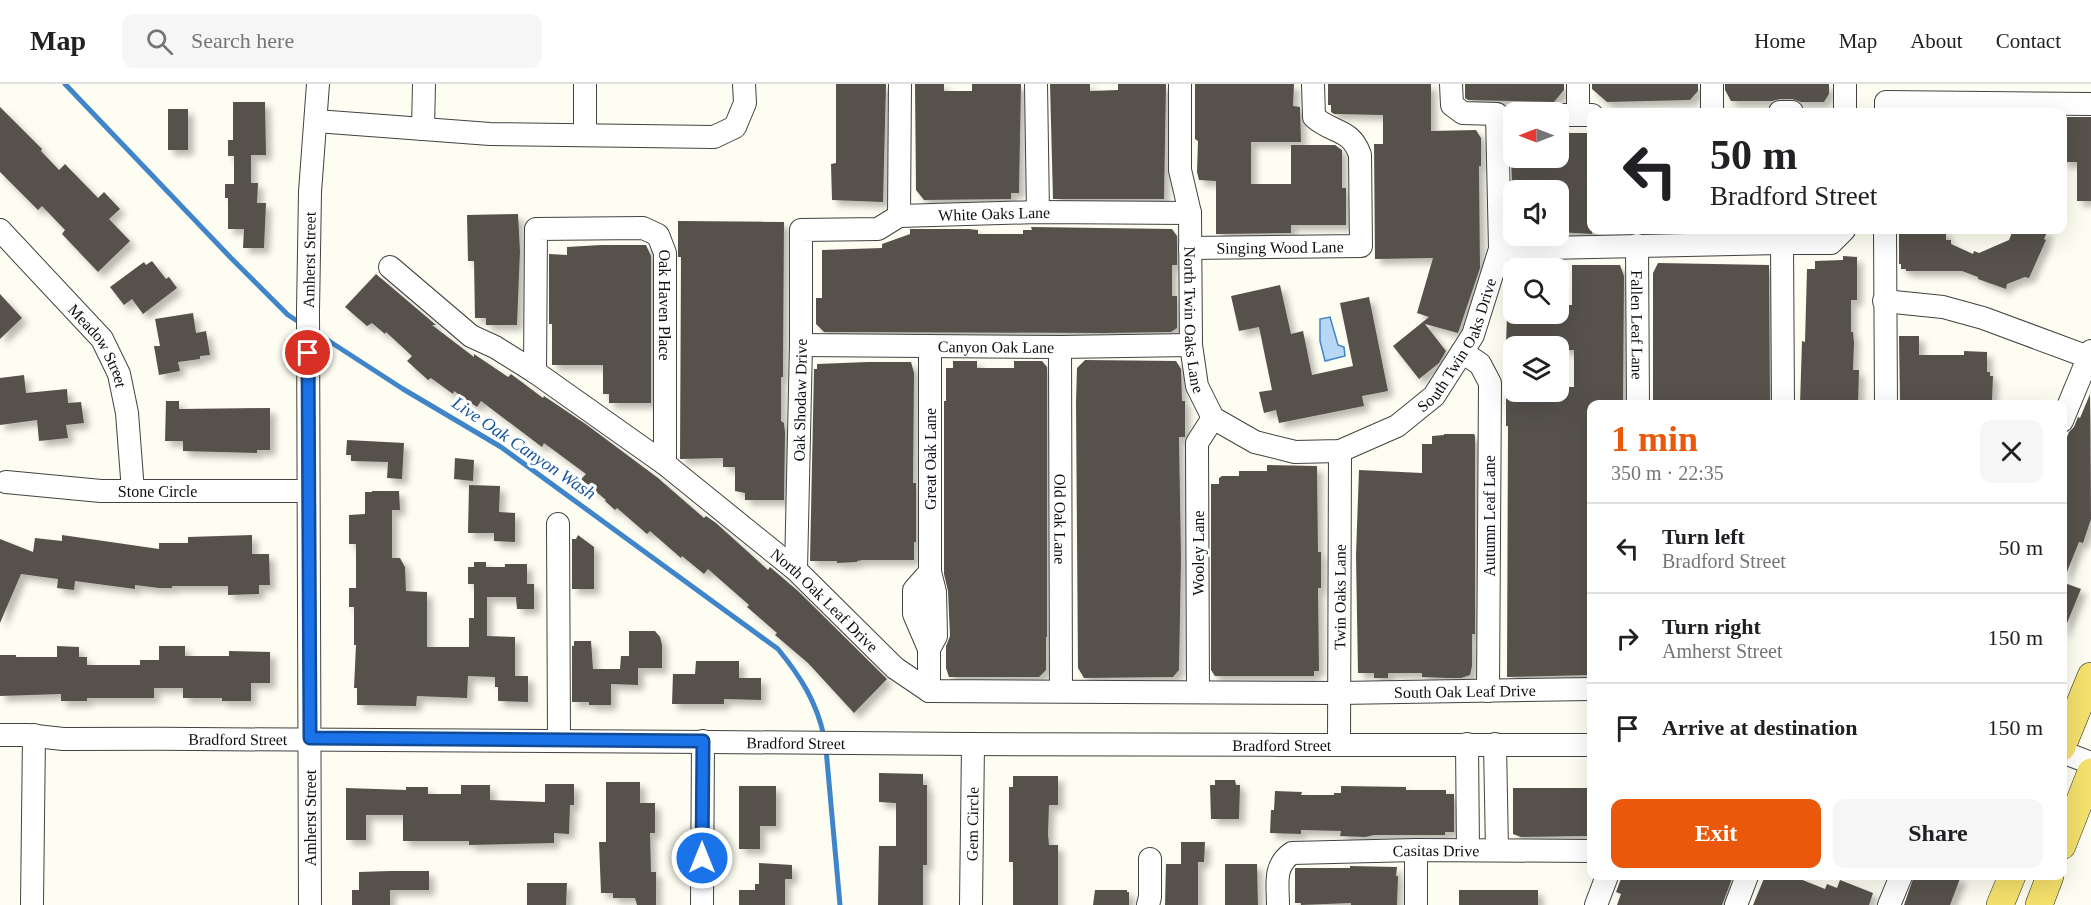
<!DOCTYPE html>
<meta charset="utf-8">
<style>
body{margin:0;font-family:"Times New Roman",serif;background:#f6f6f6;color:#202124;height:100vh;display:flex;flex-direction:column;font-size:22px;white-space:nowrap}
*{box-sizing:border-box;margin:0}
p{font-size:20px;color:#757577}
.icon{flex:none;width:33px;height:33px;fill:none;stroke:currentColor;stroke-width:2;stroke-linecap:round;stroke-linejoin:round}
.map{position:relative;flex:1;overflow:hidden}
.details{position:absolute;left:1587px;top:316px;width:480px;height:480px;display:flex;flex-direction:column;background:#fff;border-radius:12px;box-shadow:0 6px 24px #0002}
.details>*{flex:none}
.banner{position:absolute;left:1587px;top:24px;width:480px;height:126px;border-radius:12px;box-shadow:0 6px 24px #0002;background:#fff;color:#202124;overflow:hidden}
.needle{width:39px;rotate:270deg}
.fabs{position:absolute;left:1503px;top:18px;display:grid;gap:12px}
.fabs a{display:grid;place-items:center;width:66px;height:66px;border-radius:12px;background:#fff;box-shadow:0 6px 24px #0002;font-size:30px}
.pin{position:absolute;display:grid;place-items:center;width:51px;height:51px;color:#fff;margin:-26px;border:3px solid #fff;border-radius:50%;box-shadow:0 2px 6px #0007}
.me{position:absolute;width:66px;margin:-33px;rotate:0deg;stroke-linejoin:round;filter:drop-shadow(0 0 4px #0008)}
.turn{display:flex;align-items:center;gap:21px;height:126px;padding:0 24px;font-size:27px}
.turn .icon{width:78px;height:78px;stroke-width:2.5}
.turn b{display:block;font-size:42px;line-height:51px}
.round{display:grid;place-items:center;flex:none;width:63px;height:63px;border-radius:12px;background:#f6f6f6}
.summary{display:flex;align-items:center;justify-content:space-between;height:102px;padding:0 24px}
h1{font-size:36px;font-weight:800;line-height:45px;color:#ea580c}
.action{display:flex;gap:12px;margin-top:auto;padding:12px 24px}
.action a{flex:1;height:69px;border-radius:12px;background:#ea580c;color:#fff;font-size:24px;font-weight:800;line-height:69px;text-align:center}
.action a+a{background:#f6f6f6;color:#202124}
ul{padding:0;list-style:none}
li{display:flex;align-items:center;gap:18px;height:90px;padding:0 24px;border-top:2px solid #e0e0e0}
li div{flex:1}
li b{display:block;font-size:22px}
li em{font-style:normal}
header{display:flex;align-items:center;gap:36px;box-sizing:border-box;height:84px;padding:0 30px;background:#fff;border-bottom:2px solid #e0e0e0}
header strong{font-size:28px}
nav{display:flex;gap:33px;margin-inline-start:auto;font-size:21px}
.search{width:420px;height:54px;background:#f6f6f6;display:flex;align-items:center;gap:15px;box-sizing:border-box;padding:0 21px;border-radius:12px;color:#757577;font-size:22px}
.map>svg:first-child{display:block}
</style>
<header>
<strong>Map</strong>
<div class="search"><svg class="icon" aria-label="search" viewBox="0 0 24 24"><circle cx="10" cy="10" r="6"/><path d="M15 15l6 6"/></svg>Search here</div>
<nav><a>Home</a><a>Map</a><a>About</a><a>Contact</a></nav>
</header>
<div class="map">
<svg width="2091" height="821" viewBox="0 0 2091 821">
<defs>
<filter id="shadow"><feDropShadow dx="5.5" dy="5.5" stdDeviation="3" flood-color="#0004"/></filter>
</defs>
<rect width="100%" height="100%" fill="#fefdf1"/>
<polygon fill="#b7d7f4" stroke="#4085c9" stroke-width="1.5" points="1330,233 1338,261 1344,263 1345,272 1325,277 1320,257 1320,235"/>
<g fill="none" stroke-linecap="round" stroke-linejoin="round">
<g stroke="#4085c9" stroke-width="5">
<polyline points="65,0 231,174 288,231 302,240"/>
<path d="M315 248 403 305 501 363 778 565C800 592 817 618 824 653"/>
<polyline points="826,665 840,821"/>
</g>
</g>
<g fill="#57514b" filter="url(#shadow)">
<polygon points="836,0 886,0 883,118 832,116 831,80 836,79"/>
<polygon points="915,0 944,0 944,7 972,7 972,0 1021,0 1019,109 1011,109 1011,115 924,116 916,106"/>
<polygon points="1050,0 1090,0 1090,7 1118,6 1118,0 1166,0 1164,115 1053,115"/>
<polygon points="1195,0 1294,0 1293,22 1300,23 1301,58 1251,58 1251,100 1291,100 1291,61 1335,61 1342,66 1342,104 1346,104 1346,141 1291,141 1291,149 1216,150 1216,97 1199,96 1197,88 1198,57 1195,55"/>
<polygon points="1328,0 1431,0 1431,47 1476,46 1481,54 1481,82 1479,82 1480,184 1458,249 1425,240 1446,267 1439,279 1419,295 1393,262 1429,233 1417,229 1433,174 1375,175 1374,60 1383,60 1383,31 1334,30 1331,28 1331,21 1328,21"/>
<polygon points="1465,0 1564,0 1564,6 1554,18 1468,16 1465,14"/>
<polygon points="1592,0 1698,0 1698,7 1690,16 1607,18 1592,5"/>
<polygon points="1725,0 1829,0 1829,10 1824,18 1801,18 1792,15 1780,15 1772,17 1731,17 1725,6"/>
<polygon points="233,18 265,18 266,71 251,71 251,99 258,99 257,119 266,119 264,164 243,164 244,145 228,145 228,114 225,114 225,100 234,100 234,72 228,72 228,56 233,56"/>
<polygon points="0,23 42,65 41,67 59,86 65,80 98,114 104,108 120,125 109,135 130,157 98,188 62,150 65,146 42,122 38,126 0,88"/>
<rect x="168" y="25" width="20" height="41"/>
<polygon points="2062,33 2091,33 2091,117 2077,117 2077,78 2062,78"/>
<polygon points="1558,49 1592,49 1592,150 1558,148 1558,106 1512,106 1511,74 1558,74"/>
<polygon points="518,130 520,167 517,241 486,241 486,234 475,234 474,177 468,177 467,131"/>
<polygon points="678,137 784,138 783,286 783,293 781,293 781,337 784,339 785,349 784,416 745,416 745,409 735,407 735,383 723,383 723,374 680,375 681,173 678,173"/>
<polygon points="1031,143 1172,145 1177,152 1177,181 1172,181 1172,212 1177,212 1177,244 1171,248 1106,249 824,248 816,240 816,214 822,214 822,166 882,164 882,160 910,150 910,145 969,145 978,146 978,150 1023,150 1023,146 1032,146"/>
<polygon points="1899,146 1946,146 1946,156 1951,156 1951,160 1973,170 1974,167 1979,169 2009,156 2013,146 2048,146 2044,155 2046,156 2029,194 2025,193 2007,200 2006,205 1978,195 1978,193 1962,187 1906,187 1906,185 1901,185 1901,180 1899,180"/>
<polygon points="601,161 646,161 651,172 651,319 609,319 609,310 603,310 603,281 552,281 552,240 549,240 549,170 567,171 567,163"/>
<polygon points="1843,172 1857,173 1857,216 1851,216 1851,248 1853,248 1854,259 1853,286 1859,286 1858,321 1800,321 1802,257 1805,258 1807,185 1815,185 1815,177 1843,176"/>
<polygon points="152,177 166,195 169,193 177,204 143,230 132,215 124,221 110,203 144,178 146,181"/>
<polygon points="1658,179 1769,181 1770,321 1653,321 1653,189"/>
<polygon points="1572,181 1620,181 1624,192 1623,321 1592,321 1592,591 1507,593 1508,342 1506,342 1506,308 1566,308 1566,303 1574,303 1574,266 1564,266 1564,262 1506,262 1507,230 1569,229 1569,221 1572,221"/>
<polygon points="376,190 436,241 432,241 474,273 474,270 508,293 511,290 543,314 544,312 587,341 658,394 704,434 706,432 716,439 768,486 770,483 798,507 887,595 854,629 808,579 775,551 777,549 747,523 749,521 708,485 704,490 682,472 681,474 650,447 647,450 617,424 615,426 605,417 606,416 581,395 586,390 544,359 542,363 481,317 477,323 454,307 453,310 431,294 428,296 407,277 412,272 386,248 385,250 372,239 367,242 345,223"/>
<polygon points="1280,201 1291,250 1303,247 1312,291 1353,282 1340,219 1369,213 1388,307 1362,312 1364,322 1279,339 1276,326 1264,329 1259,308 1272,306 1259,243 1239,247 1231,212"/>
<polygon points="0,210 22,234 0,255"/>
<polygon points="193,229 196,249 206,247 210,271 200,272 200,275 178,278 180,287 159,291 154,262 160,262 155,235"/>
<polygon points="1899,252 1919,252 1919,271 1964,271 1964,267 1987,268 1987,288 1990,288 1990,292 1993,292 1992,317 1979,319 1979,321 1957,321 1957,318 1907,321 1907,318 1900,318"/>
<polygon points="1085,276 1176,277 1181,285 1182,317 1185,317 1185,353 1179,353 1181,474 1179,586 1173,593 1084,594 1078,584 1076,318 1077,284"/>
<polygon points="953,277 977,277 977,284 1014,284 1014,277 1042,277 1047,283 1047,553 1046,553 1046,586 1039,593 949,593 946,584 946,562 950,552 948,507 944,490 944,317 946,317 946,284 953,284"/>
<polygon points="868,278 911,278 914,289 913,399 916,399 916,458 914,458 914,476 863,476 857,477 857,478 837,479 837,477 810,477 814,285 817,285 817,280"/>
<polygon points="24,291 26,309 67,305 68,319 81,318 84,339 66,341 68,354 39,357 37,336 0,341 0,294"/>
<polygon points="2090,310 2091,435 2083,459 2079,458 2063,498 2062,365 2069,348 2074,343 2078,333 2080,334"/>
<polygon points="166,317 179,317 179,325 270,324 270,366 257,366 257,369 183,367 183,357 165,357"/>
<polygon points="1444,350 1474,350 1475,352 1475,550 1472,550 1472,582 1470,591 1461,594 1447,594 1422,593 1422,589 1388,589 1388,594 1374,594 1374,589 1358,589 1356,471 1359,386 1422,389 1422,360 1432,360 1432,352 1444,351"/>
<polygon points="347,356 404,359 402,395 387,394 388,378 351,377 351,371 346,371"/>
<polygon points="455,374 474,376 473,397 454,395"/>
<polygon points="1267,381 1317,382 1318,468 1321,468 1321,504 1318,504 1319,587 1314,587 1314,592 1215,592 1211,586 1211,400 1219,400 1219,394 1222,392 1239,392 1239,387 1267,387"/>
<polygon points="469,401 500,402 499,428 515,429 515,458 494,457 494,449 468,449"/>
<polygon points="372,407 399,407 400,426 392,426 392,474 400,474 405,483 406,507 427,508 427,563 469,563 469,534 474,534 474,500 468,500 468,483 474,483 474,478 486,478 486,483 505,483 505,480 527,480 527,500 534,500 534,525 517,525 516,513 487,513 487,552 515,553 515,592 528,592 528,618 498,617 498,603 495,603 495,593 468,592 467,614 417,612 416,622 357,621 357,604 354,604 356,561 354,561 354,523 349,523 349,504 356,504 356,460 349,460 349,431 365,430 365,408 372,408"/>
<polygon points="62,451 159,465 159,459 188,459 188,453 252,451 252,470 269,470 270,501 259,501 259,510 228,511 228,502 172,502 172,504 159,504 135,501 135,505 75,497 74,506 57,504 58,495 21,490 0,539 0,455 33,468 35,454 62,457"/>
<polygon points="578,451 594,463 594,505 572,505 572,455 576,455"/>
<polygon points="2062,498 2081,505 2063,549 2062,549"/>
<polygon points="629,547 655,547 660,553 662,561 662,584 638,584 638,601 611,600 611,621 589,621 589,618 572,618 572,562 574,562 574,557 591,557 593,585 620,585 621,572 629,572"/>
<polygon points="57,562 79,563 79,573 87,573 87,581 140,581 140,576 159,576 159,562 185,562 185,572 229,572 229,567 270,568 270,599 251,599 251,617 222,617 222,614 183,614 183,604 154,604 154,614 87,614 87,617 61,617 61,610 0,612 0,571 16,571 16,573 57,573"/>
<polygon points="696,577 739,577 739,594 761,594 761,616 724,615 724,620 672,620 673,590 695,590"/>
<polygon points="879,689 923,690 923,701 927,701 927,781 923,781 923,821 878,821 879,762 896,762 896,719 879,718"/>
<polygon points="1013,692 1058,692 1058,721 1049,721 1048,750 1049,761 1058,761 1058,821 1013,821 1013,778 1009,778 1009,703 1013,703"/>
<polygon points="1215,696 1235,696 1236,701 1240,701 1239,735 1211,735 1210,701 1215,701"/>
<polygon points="606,698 640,698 640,719 655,719 655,749 650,749 651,788 656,788 656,821 637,821 635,814 613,814 613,809 601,809 599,758 606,758"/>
<polygon points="545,700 574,700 574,721 570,721 569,750 554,749 554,759 469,761 469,757 403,757 403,731 366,731 366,756 346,756 346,704 406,706 406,703 428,703 428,710 461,710 461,701 490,701 490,716 545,718"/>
<polygon points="739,702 776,702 776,742 760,742 760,765 739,765"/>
<polygon points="1341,702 1406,703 1406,706 1446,706 1446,710 1454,710 1454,748 1445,748 1445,751 1374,751 1365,753 1340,752 1341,747 1301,746 1301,750 1270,749 1271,726 1274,726 1275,707 1302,708 1301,711 1334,711 1334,709 1341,709"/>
<polygon points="1513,704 1587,704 1588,752 1521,753 1513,750"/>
<polygon points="1181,758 1205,758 1204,778 1198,778 1198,821 1165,821 1166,780 1181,780"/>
<polygon points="759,779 792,781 792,795 785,795 785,821 739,821 739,806 755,806 755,800 759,800"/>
<polygon points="1225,780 1257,780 1258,821 1225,821"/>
<polygon points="1350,782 1397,783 1396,792 1398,792 1397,821 1351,821 1351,819 1301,821 1301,819 1295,819 1295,784 1350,784"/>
<polygon points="390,787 429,787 429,806 390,806 390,821 352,821 352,806 359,806 359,788"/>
<polygon points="1622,792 1670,792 1680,796 1682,792 1733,792 1722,821 1617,821 1621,810 1616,808"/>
<polygon points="1765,792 1801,792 1800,795 1825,805 1827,800 1837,804 1840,796 1873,809 1869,821 1753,821"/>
<polygon points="1914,792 1961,792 1950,821 1904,821"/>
<polygon points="527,799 567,799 566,821 527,821"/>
<polygon points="1095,806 1127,806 1127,808 1129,808 1129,821 1093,821"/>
<rect x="1459" y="806" width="79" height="15"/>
</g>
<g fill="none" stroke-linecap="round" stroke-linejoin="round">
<defs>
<g id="minor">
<polyline points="1036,0 1038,128"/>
<path id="s1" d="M1180 0V86L1190 129 1191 261 1197 302 1213 334 1255 358 1295 368 1340 367 1397 342 1434 312 1473 251 1500 165 1497 30 1463 29 1452 21 1451 0"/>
<polyline points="1712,28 1712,0"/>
<polyline points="1780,28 1792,28"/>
<polyline points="1845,28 1845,0"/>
<polyline points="1886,28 1886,18 2091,20"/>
<polyline points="1558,31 1592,31"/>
<polyline points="1578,31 1578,0"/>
<polyline points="316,37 490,50 714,53 735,43 745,19 744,0"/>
<polyline points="423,45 424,0"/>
<polyline points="585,51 585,0"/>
<polyline points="899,132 900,0"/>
<path id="s2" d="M0 146 102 255 119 290 127 329 133 407"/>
<polyline points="1885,146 1886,321"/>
<polyline points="1782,159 1783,321"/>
<path id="s3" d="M1637 161 1638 321"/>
<path id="s4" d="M1190 164 1361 162 1360 71C1351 44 1333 50 1314 33L1313 0"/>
<polyline points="1500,165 1782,159 1831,159 1844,146"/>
<path id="s5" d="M390 183 471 252 495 263 535 288 665 380 796 486 895 584 929 607 1339 609 1592 605"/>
<polyline points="1884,217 1943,223 1983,234 2091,274"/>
<path id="s6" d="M801 261 1060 263 1191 261"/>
<path id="s7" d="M1060 263 1061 607"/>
<polyline points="1462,268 1480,280 1490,299 1488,607"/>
<path id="s8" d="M535 288 536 145 643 144 658 151 665 169V380"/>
<polyline points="2062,337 2091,267"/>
<path id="s9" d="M6 398 101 407H308"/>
<polyline points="558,440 559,656"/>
<path id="s10" d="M796 486 801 261V146L878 145 899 132 1038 128 1190 129"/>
<polyline points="929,565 936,552 935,508 930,488 930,262"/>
<polyline points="929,607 929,565 914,530 914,506 930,488"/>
<polyline points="1198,608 1197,359 1213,334"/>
<path id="s11" d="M0 651H27L63 655C365 654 667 658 969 660 1177 662 1384 660 1592 661"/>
<path id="s12" d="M1339 659 1340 367"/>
<polyline points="1467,660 1468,766"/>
<polyline points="1495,660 1497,766"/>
<polyline points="2062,668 2091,679"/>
<polyline points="1416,766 1416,821"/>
<polyline points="32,821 34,651"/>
<path id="s13" d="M310 821 308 227 310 108 318 0"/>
<polyline points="702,821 703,657"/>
<path id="s14" d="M971 821 973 660"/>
<polyline points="1148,821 1150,813 1150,775"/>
<path id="s15" d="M1278 821C1278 800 1273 782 1292 769L1416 766 1592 767"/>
<polyline points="1596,821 1607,792"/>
<polyline points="1736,821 1747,792"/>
<polyline points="1889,821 1901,792"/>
</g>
<g id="major">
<polyline points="2062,663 2091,592"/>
<polyline points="2062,762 2091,688"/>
<polyline points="2000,821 2012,792"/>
<polyline points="2039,821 2050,792"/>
</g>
</defs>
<use href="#minor" stroke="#424242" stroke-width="24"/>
<use href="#major" stroke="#202020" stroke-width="28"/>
<use href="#minor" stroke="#fff" stroke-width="22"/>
<use href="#major" stroke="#f4e06c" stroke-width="27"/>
</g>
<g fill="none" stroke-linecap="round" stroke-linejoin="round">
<defs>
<polyline id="route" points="308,269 310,654 703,657 702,774"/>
</defs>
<use href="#route" stroke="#114b97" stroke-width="15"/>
<use href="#route" stroke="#1a73e8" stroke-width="10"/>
</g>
<g text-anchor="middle" stroke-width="6" stroke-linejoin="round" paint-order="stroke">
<g font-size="16" fill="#0f0f0f" stroke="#fff">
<text dy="6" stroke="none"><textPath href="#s10" startOffset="537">White Oaks Lane</textPath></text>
<text dy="6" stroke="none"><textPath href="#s4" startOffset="90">Singing Wood Lane</textPath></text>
<text dy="6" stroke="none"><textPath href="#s13" startOffset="645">Amherst Street</textPath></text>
<text dy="6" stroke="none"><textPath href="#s8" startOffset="338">Oak Haven Place</textPath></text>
<text dy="6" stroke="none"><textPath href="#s1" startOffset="237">North Twin Oaks Lane</textPath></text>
<text dy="6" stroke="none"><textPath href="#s3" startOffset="80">Fallen Leaf Lane</textPath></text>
<text dy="6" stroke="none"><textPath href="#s1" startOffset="640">South Twin Oaks Drive</textPath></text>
<text dy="6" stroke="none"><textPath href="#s6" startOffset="195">Canyon Oak Lane</textPath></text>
<text dy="6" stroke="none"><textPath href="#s2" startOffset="153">Meadow Street</textPath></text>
<text dy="6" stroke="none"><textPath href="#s10" startOffset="170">Oak Shodaw Drive</textPath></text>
<text transform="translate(930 375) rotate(-90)" y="6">Great Oak Lane</text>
<text dy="6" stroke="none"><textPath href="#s9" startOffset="152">Stone Circle</textPath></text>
<text transform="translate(1489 432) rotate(-90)" y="6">Autumn Leaf Lane</text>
<text dy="6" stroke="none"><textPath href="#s7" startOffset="172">Old Oak Lane</textPath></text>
<text transform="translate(1198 469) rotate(-90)" y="6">Wooley Lane</text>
<text dy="6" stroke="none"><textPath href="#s12" startOffset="146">Twin Oaks Lane</textPath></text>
<text dy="6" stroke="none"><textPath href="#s5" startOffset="549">North Oak Leaf Drive</textPath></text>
<text dy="6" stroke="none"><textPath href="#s5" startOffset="1224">South Oak Leaf Drive</textPath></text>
<text dy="6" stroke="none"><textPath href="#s11" startOffset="238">Bradford Street</textPath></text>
<text dy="6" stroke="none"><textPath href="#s11" startOffset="796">Bradford Street</textPath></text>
<text dy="6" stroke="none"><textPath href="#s11" startOffset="1282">Bradford Street</textPath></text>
<text transform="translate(310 734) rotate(-90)" y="6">Amherst Street</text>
<text dy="6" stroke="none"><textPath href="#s14" startOffset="81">Gem Circle</textPath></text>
<text dy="6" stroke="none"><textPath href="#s15" startOffset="201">Casitas Drive</textPath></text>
</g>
<g font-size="18" font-style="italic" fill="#1b579d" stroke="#fff">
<text transform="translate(524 364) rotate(34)" y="6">Live Oak Canyon Wash</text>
</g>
</g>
</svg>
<div class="fabs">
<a><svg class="needle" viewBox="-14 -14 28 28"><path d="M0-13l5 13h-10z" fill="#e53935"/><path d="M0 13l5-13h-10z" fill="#757577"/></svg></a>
<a><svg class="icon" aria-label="sound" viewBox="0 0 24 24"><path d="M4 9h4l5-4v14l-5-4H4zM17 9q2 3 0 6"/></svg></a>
<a><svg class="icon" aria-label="search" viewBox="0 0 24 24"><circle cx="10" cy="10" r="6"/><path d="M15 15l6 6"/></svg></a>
<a><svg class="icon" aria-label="layers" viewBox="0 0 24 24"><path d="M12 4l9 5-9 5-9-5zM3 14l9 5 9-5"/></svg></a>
</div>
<div class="pin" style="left:308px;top:269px;background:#d93025"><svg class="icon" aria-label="arrive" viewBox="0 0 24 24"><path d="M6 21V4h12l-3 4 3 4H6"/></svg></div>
<svg class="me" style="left:702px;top:774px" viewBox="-20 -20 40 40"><circle r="17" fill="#1a73e8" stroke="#fff" stroke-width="3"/><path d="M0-11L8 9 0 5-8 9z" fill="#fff"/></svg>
<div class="banner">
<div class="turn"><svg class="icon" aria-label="left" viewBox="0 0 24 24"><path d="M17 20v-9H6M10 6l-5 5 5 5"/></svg><div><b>50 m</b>Bradford Street</div></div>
</div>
<section class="details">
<div class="summary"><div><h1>1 min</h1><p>350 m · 22:35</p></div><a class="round"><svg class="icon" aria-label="close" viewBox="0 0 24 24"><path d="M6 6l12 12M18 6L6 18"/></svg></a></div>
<ul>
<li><svg class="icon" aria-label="left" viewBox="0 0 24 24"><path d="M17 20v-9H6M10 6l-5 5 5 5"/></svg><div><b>Turn left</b><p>Bradford Street</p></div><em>50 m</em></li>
<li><svg class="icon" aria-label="right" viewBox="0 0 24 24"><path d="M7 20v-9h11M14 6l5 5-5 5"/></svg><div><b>Turn right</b><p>Amherst Street</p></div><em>150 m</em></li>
<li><svg class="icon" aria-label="arrive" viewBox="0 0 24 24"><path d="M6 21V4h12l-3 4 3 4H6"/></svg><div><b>Arrive at destination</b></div><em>150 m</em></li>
</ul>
<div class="action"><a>Exit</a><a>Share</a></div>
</section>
</div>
